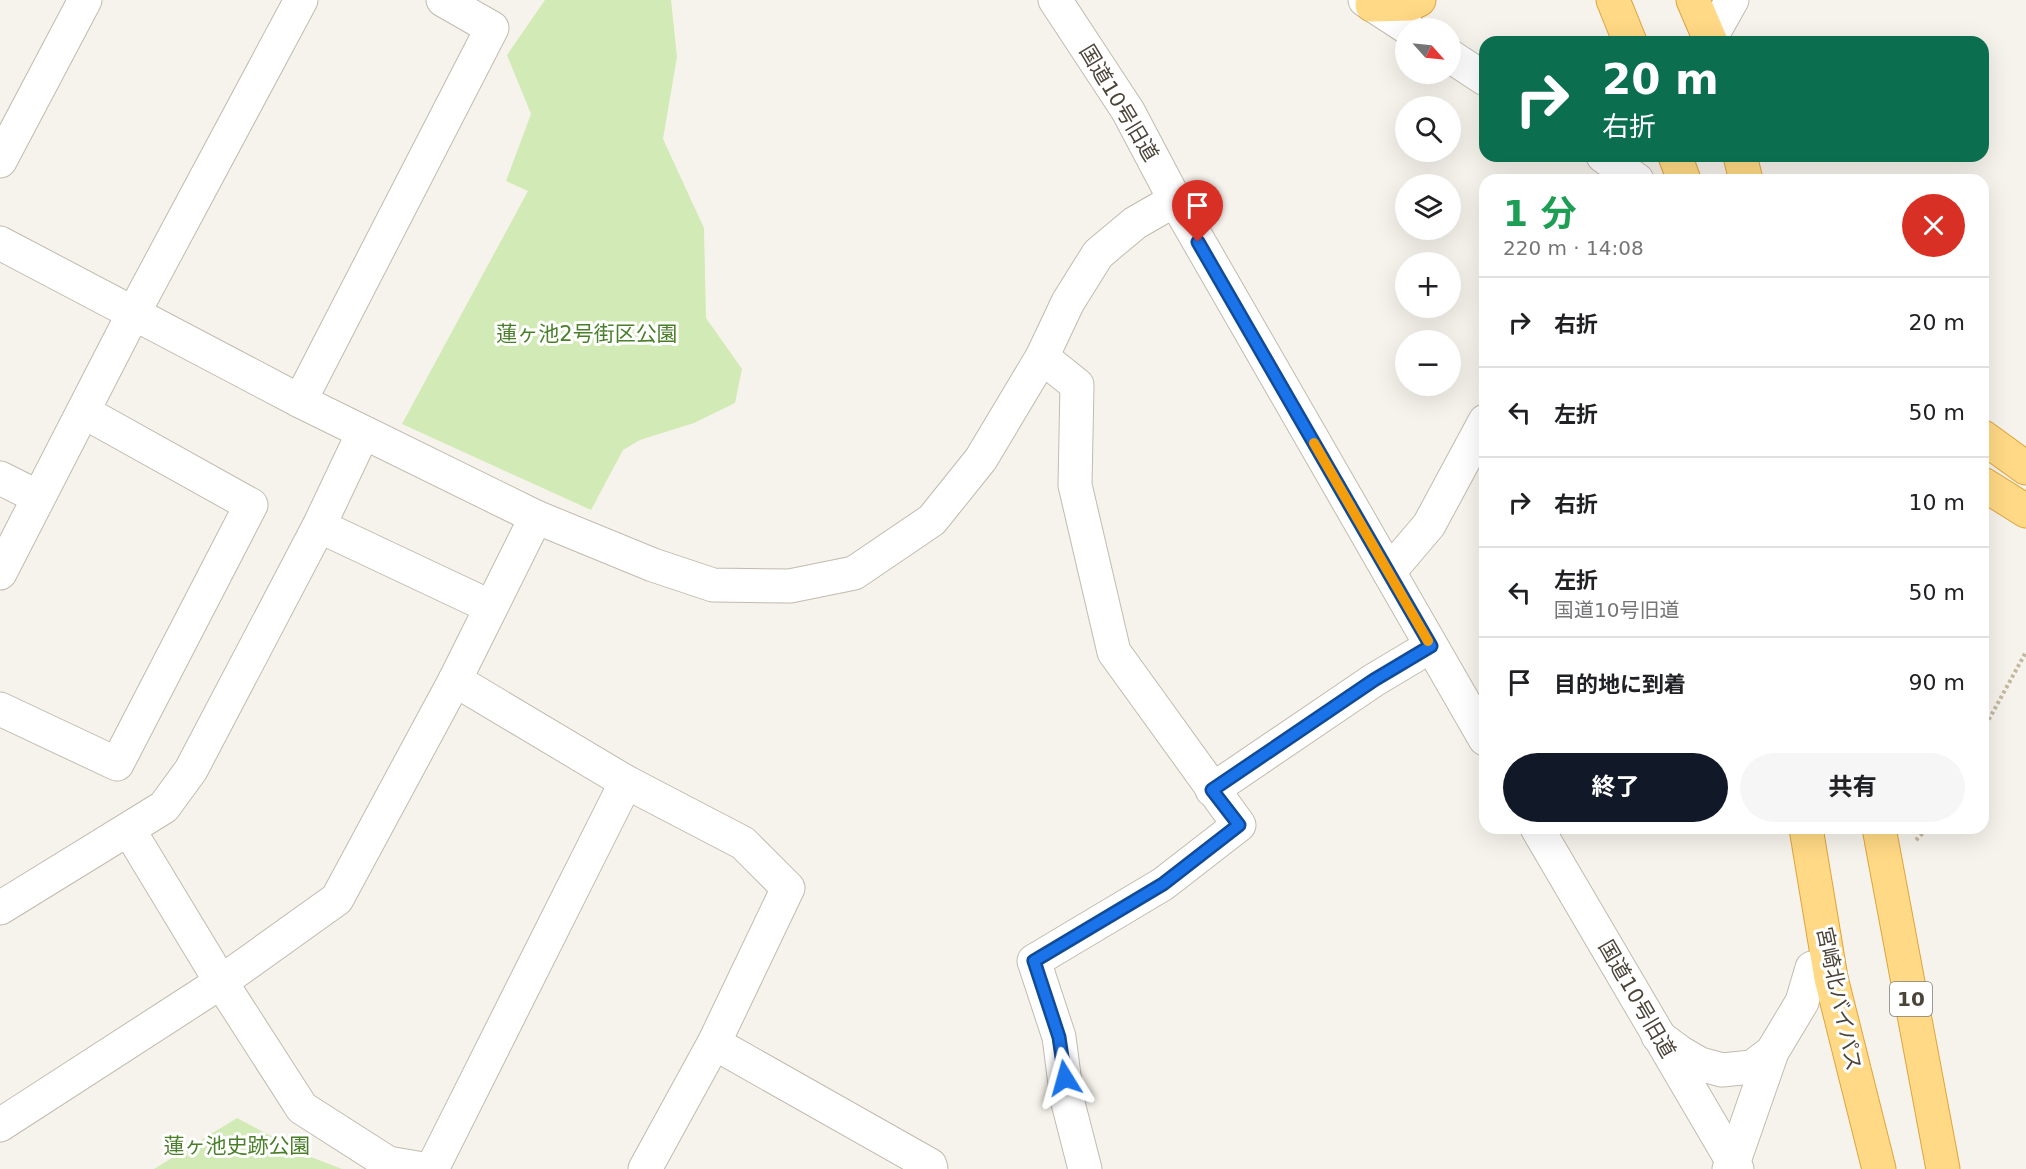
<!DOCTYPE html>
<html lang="ja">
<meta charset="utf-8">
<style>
body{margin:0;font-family:"DejaVu Sans","Noto Sans JP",sans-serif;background:#f6f6f6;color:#202124;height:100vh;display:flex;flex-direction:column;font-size:22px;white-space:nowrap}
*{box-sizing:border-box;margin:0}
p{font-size:20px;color:#757577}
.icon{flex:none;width:33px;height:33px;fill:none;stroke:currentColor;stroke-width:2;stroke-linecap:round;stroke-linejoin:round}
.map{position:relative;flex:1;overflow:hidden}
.drawer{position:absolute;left:1479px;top:174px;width:510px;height:660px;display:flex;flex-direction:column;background:#fff;border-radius:18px;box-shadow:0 6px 24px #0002}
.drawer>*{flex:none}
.banner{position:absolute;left:1479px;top:36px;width:510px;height:126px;border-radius:18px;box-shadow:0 6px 24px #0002;background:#0b6e4f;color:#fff;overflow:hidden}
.needle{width:39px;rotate:117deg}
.buttons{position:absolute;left:1395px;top:18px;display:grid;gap:12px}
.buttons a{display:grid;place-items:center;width:66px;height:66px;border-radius:50%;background:#fff;box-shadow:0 6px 24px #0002;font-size:30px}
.pin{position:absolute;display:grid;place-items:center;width:51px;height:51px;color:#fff;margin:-62px -26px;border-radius:50% 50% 50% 0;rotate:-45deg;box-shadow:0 0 6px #0007}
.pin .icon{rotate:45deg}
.me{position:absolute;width:66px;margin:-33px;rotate:352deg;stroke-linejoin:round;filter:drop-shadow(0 0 4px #0008)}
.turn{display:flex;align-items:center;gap:21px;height:126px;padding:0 24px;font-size:27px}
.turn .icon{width:78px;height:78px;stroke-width:2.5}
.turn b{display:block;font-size:42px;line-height:51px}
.round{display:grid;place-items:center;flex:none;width:63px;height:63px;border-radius:32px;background:#f6f6f6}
.head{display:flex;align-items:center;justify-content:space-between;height:102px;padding:0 24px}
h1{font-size:36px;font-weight:700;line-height:45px;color:#1e9e55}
.cta{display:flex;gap:12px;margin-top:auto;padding:12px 24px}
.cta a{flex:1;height:69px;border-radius:36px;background:#111827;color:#fff;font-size:24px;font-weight:700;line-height:69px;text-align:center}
.cta a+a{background:#f6f6f6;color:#202124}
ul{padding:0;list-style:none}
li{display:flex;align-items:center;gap:18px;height:90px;padding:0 24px;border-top:2px solid #e0e0e0}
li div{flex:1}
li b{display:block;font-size:22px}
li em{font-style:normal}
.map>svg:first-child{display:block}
</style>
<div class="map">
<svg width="2026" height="1169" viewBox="0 0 2026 1169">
<rect width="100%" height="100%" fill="#f6f3ec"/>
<g fill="#d2eab5">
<polygon points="545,0 671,0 677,57 663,139 704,228 706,318 742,369 735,403 694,423 640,440 623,450 591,510 402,424 528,191 506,181 531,114 507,55"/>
<polygon points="237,1118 311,1157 342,1169 154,1169"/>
</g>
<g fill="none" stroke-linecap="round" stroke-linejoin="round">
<defs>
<g id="minor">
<polyline points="1710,39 1732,0"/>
<polyline points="0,161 85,0"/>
<polyline points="0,243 300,401 536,517 653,565 713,585 790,586 854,573 932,520 981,459 1042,357 1068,302 1098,254 1135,223 1175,200"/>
<polyline points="1042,357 1077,385 1075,485 1114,652 1239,825 1163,884 1034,961 1059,1037 1067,1099 1085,1169"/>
<polyline points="300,401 492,28 443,0"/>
<polyline points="0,478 38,497"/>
<polyline points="319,526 491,607"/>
<polyline points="1389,572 1429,525 1485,421"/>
<polyline points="0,573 133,314 301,0"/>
<polyline points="455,680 626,782 743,843 788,888 714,1043 645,1169"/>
<polyline points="0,709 117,764 251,505 84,412"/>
<polyline points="1212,790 1374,680 1431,646"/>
<polyline points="129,830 221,982 302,1108 388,1163 423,1169"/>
<polyline points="0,908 164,807 191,770 319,526 363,433"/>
<polyline points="1658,1036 1681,1053 1700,1064 1722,1070 1752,1067 1772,1052"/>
<polyline points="714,1043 930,1165 931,1169"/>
<polyline points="0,1125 221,982 337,899 455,680 536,517"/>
<polyline points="432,1169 626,782"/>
<polyline points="1729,1169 1734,1161 1772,1052 1802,1002 1812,968 1831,978"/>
</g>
<g id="tertiary">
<polyline points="1055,0 1128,111 1175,200 1485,739"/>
<polyline points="1365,0 1408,28"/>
<polyline points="1450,56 1485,79"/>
<polyline points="1603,156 1637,180"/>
<polyline points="1537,828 1737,1169"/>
</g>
<g id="trunk">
<polyline points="1613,0 1630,42"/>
<polyline points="1693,0 1711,42"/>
<polyline points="1372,5 1410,4 1419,0"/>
<polyline points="1675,156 1684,180"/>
<polyline points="1740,156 1746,180"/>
<polyline points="1983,437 2026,468"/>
<polyline points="1983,484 2026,511"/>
<polyline points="1806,828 1831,978 1879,1169"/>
<polyline points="1879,828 1943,1169"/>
</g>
</defs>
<use href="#minor" stroke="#c2bbae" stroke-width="35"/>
<use href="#tertiary" stroke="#c2bbae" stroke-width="35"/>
<use href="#trunk" stroke="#e0a43c" stroke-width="35"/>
<g stroke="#c4b79f" stroke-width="4" stroke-dasharray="3 3" stroke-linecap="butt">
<polyline points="1983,730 2026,652"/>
<polyline points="1916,840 1928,828"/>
</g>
<use href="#minor" stroke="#fff" stroke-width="33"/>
<use href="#tertiary" stroke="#fff" stroke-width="33"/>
<use href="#trunk" stroke="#ffd985" stroke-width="33"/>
</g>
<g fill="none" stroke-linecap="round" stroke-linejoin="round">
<defs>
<polyline id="route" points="1065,1078 1059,1037 1034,961 1163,884 1239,825 1212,790 1374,680 1431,646 1198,242"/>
</defs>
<use href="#route" stroke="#114b97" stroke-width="15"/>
<use href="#route" stroke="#1a73e8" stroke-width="10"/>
<polyline stroke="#f59e0b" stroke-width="10" points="1314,443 1428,641"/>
</g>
<g text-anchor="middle" stroke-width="6" stroke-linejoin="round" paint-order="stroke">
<rect fill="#fff" stroke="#817c74" stroke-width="1.5" x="1890" y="982" width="42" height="34" rx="4.5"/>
<g font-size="20" font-weight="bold" fill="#4b4439">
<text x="1911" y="1006">10</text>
</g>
<g font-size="21" fill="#4b4439" stroke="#fff">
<text transform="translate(1119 103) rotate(59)" y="7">国道10号旧道</text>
<text transform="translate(1637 999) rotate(60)" y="7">国道10号旧道</text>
<text transform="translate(1839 999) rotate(78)" y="7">宮崎北バイパス</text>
</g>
<g font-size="21" fill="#4a7f2a" stroke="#fff">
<text x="587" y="341">蓮ヶ池2号街区公園</text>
<text x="237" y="1153">蓮ヶ池史跡公園</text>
</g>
</g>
</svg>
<div class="buttons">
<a><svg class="needle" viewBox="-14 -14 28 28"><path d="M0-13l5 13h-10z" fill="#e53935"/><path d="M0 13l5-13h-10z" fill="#757577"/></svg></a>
<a><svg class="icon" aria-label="search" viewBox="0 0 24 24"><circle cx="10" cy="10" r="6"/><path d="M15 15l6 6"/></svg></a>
<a><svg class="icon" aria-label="layers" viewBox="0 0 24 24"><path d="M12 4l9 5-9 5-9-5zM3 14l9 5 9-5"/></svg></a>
<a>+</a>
<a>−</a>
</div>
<div class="pin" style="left:1198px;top:242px;background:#d93025"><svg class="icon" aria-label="arrive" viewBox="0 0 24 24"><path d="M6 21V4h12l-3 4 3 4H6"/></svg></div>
<svg class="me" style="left:1065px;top:1078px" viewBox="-20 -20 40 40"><path d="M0-17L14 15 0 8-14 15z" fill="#1a73e8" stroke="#fff" stroke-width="4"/></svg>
<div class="banner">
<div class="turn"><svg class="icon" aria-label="right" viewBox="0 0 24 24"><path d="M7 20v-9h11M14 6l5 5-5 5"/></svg><div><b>20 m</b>右折</div></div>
</div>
<section class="drawer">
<div class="head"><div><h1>1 分</h1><p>220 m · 14:08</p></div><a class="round" style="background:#d93025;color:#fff"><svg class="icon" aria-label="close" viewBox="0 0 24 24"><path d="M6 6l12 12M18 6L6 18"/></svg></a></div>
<ul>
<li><svg class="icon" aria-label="right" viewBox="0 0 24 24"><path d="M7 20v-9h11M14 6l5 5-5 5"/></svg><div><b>右折</b></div><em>20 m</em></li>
<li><svg class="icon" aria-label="left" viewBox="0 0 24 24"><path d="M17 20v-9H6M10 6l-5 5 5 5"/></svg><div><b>左折</b></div><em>50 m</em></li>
<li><svg class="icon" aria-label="right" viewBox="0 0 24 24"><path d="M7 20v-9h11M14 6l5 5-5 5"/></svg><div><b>右折</b></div><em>10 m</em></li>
<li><svg class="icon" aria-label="left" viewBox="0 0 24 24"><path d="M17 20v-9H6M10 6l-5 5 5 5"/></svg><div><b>左折</b><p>国道10号旧道</p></div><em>50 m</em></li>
<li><svg class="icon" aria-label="arrive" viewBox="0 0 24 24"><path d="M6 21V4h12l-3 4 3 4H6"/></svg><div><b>目的地に到着</b></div><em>90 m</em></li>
</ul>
<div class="cta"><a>終了</a><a>共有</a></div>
</section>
</div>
